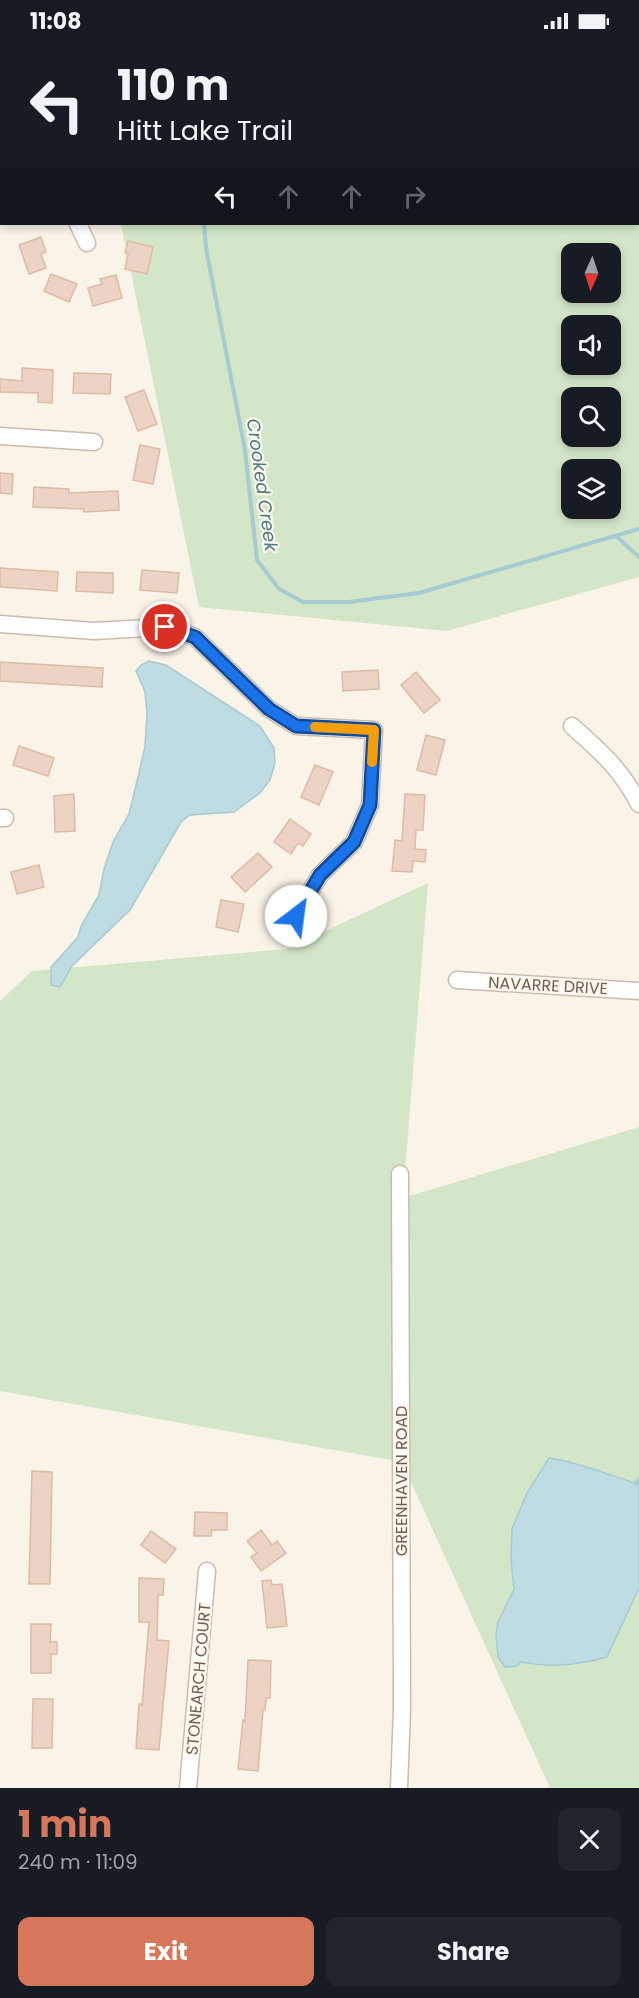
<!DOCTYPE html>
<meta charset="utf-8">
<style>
body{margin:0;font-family:Poppins,sans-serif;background:#20242c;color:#f1f3f6;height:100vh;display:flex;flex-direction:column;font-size:22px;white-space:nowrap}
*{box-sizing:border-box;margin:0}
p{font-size:20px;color:#9ea1a6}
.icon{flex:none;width:33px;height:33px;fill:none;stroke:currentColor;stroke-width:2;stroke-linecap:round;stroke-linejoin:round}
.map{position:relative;height:1746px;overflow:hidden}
.panel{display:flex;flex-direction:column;background:#171b24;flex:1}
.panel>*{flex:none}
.hud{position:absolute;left:0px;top:0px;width:639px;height:183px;box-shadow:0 3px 9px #0003;background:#171b24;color:#f1f3f6;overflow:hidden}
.needle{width:39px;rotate:183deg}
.controls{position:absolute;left:561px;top:201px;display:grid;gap:12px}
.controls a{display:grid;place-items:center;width:60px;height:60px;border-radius:12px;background:#171b24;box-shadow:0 3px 9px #0003;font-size:30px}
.pin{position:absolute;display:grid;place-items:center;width:51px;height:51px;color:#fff;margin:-26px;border:3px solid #fff;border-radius:50%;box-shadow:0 2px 6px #0007}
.me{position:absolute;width:66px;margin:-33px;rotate:30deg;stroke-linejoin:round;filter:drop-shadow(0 0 4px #0008)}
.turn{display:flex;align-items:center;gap:21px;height:126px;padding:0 18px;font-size:27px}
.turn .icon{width:78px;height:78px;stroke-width:2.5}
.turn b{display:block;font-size:42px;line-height:51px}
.lanes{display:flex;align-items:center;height:57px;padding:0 18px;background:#0003;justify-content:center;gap:30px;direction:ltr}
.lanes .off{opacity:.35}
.round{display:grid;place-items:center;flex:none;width:63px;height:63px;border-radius:12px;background:#20242c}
.headline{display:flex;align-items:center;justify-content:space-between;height:102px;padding:0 18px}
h1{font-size:36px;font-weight:700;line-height:45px;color:#d6775b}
.button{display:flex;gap:12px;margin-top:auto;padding:12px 18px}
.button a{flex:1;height:69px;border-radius:12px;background:#d6775b;color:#fff;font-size:24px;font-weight:700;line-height:69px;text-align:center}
.button a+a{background:#20242c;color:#f1f3f6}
.status{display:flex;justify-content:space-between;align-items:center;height:42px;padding:0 30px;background:#171b24;direction:ltr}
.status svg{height:16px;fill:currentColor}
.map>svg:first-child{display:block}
</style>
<div class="status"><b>11:08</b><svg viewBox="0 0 49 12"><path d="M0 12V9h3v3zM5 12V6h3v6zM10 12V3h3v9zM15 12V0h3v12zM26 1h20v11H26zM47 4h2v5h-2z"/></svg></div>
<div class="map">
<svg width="639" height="1746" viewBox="0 0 639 1746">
<rect width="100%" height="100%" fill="#faf3e8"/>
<g fill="#d4e6c8" fill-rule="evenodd">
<polygon points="0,0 432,0 433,1 2,2 1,62"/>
<path d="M639 154V535L447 589 199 565 121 182H638ZM572 212H610V250H572ZM572 284H610V322H572ZM572 356H610V394H572ZM572 428H610V466H572Z"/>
<polygon points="428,841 403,1156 639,1085 639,1746 550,1746 402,1420 0,1349 0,959 32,929 287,907"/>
</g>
<g fill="#bedce2" stroke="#a6cbd2" stroke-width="1.5">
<polygon points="149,619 166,623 260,684 274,706 275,721 270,738 260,751 234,770 190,773 181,780 130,868 72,924 60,945 51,943 51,925 78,895 81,884 99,853 104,827 113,800 129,772 132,760 145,705 147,671 145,650 136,629 141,623"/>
<path d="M549 1416C582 1421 608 1433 639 1442V1546L607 1615C577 1623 551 1626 521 1620L517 1624 505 1625 498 1615 496 1592 498 1580 514 1547 511 1518 512 1487 527 1451Z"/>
</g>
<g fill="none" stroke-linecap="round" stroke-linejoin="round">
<g stroke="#a6cbd2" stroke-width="4">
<polyline points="165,0 165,2"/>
<polyline points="204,182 206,206 245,408 257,518 279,547 303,560 348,560 419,551 639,487"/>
<polyline points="616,494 639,515"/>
<polyline points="636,1441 639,1437"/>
</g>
</g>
<g fill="#ecd3c3" stroke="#ddbba5" stroke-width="1.5">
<polygon points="41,195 46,210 41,212 46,226 29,232 19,203"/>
<polygon points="128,199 153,205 147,232 125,227 128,212 125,211"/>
<polygon points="51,232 77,242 69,260 44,249"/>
<polygon points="116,233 122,256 93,264 88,246 102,242 100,237"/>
<polygon points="22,326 53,328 52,361 38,360 38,351 0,350 0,337 22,339"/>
<polygon points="74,331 111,332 110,352 73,351"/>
<polygon points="144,348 157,382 138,389 125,355"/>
<polygon points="140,403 160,407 153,442 133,438"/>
<polygon points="0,431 13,432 12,452 0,451"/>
<polygon points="34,445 69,447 69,451 118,449 119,468 84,470 83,467 33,465"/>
<polygon points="0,526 58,530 57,549 0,545"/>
<polygon points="142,528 179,531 177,551 140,548"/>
<polygon points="77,530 113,531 113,551 76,549"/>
<polygon points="0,620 103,626 102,645 0,639"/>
<polygon points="378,628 379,647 343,649 342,630"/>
<polygon points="416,630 440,658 424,671 401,643"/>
<polygon points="426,693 445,698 436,733 417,728"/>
<polygon points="19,704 54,716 48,734 13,723"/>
<polygon points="315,723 333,730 319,763 301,755"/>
<polygon points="74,752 75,789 55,790 54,754"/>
<polygon points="405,752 425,753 423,788 416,788 415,807 426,808 425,820 413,819 412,830 392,829 395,798 402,799"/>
<polygon points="290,777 311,792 303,804 298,801 291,812 274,800"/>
<polygon points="258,811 272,825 245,850 231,835"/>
<polygon points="39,823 44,845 17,852 11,830"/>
<polygon points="221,858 244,862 238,890 216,885"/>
<polygon points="32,1429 52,1430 50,1542 29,1542"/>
<polygon points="195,1470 227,1471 227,1488 212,1488 211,1494 194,1494"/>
<polygon points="261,1488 272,1503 277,1499 286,1511 261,1529 251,1515 257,1511 247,1499"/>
<polygon points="151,1489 176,1507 165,1521 141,1503"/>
<polygon points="139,1536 164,1537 163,1553 158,1553 157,1598 169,1599 159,1708 136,1706 139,1662 142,1663 149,1580 139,1580"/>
<polygon points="271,1538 272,1543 282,1542 287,1584 267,1586 262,1539"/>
<polygon points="31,1582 51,1582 50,1600 57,1600 57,1612 51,1612 51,1631 31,1631"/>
<polygon points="248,1618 271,1619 270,1656 266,1656 265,1668 263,1668 258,1729 238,1727 243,1678 245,1679"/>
<polygon points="33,1657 53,1657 52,1706 32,1706"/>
</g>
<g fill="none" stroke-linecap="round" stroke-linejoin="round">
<defs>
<g id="minor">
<polyline points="618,0 622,2"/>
<polyline points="638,3 639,3"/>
<polyline points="0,125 2,125"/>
<polyline points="78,182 87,201"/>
<polyline points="0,394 94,400"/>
<polyline points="0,582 94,589 165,585 195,595 269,667 296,684 374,688 370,763 354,800 320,833 296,874"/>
<path d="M572 684C601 710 621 727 639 762"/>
<polyline points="0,776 5,776"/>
<polyline points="457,938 639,949"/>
<polyline points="188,1746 207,1529"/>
<polyline points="399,1746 402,1667 400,1132"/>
</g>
</defs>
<use href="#minor" stroke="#cbbbaf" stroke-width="19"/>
<use href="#minor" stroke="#fff" stroke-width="16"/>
</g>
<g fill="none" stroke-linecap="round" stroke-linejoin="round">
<defs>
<polyline id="route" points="165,585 195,595 269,667 296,684 374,688 370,763 354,800 320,833 296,874"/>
</defs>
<use href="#route" stroke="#114b97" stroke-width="15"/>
<use href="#route" stroke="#1a73e8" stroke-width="10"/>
<polyline stroke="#f59e0b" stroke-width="10" points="315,685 374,688 372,720"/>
</g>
<g text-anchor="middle" stroke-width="4.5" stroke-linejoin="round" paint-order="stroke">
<g font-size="16" fill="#715b4f" stroke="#fdf7ee">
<text transform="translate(548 943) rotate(3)" y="6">NAVARRE DRIVE</text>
<text transform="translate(401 1439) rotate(-90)" y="6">GREENHAVEN ROAD</text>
<text transform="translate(198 1637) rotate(-85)" y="6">STONEARCH COURT</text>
</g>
<g font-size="18" font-style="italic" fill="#4b7982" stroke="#fdf7ee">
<text transform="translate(262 443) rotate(82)" y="6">Crooked Creek</text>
</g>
</g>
</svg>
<div class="controls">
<a><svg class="needle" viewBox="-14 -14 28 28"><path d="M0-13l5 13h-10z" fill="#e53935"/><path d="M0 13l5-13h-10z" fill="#9ea1a6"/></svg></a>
<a><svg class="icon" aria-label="sound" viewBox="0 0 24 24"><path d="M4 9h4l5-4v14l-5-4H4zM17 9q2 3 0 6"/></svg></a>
<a><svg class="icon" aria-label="search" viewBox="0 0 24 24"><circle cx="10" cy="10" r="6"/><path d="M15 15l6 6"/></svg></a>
<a><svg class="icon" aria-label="layers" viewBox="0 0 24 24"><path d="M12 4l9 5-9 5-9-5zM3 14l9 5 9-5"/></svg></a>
</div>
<div class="pin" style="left:165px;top:585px;background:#d93025"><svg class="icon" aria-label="arrive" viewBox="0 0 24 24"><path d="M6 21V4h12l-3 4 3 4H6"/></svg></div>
<svg class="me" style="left:296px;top:874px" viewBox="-20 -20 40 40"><circle r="19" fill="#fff"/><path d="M0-13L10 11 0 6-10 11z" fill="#1a73e8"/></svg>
<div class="hud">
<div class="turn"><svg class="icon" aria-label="left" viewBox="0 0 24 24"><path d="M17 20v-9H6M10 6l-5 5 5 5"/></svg><div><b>110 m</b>Hitt Lake Trail</div></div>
<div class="lanes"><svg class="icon" aria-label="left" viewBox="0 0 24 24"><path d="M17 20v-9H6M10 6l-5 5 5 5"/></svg><svg class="icon off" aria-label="ahead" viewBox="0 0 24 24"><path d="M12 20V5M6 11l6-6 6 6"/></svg><svg class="icon off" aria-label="ahead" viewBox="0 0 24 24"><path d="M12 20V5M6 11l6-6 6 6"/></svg><svg class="icon off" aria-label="right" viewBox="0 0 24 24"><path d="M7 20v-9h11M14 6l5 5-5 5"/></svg></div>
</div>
</div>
<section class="panel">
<div class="headline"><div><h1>1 min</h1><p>240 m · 11:09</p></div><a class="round"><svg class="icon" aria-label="close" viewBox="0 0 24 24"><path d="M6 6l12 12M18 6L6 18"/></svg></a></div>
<div class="button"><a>Exit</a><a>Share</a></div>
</section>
